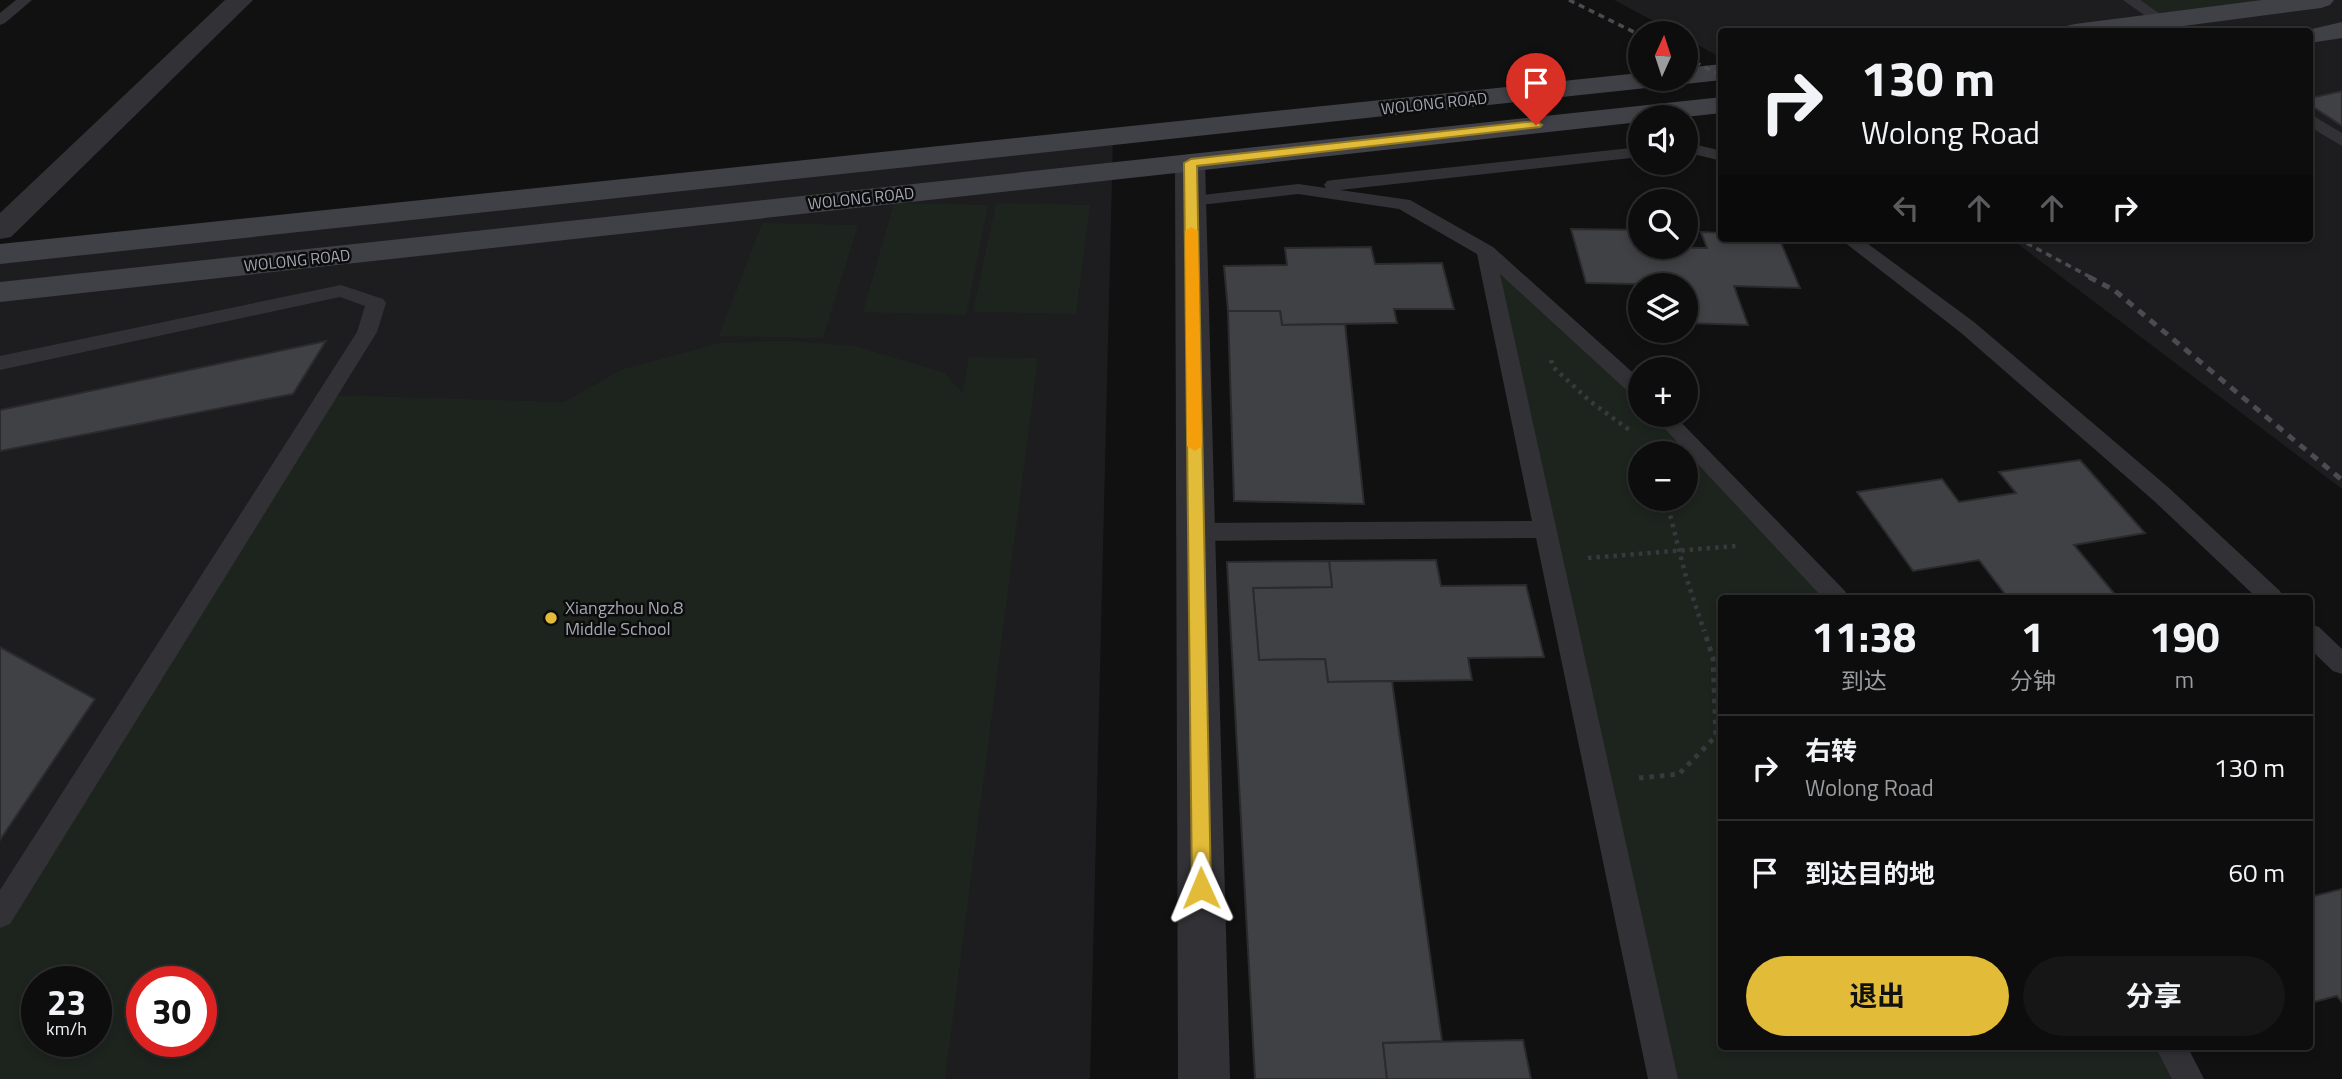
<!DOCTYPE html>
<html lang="zh">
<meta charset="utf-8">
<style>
body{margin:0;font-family:"Titillium Web","Noto Sans SC",sans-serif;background:#161617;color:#f1f3f6;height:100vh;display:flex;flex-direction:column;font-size:26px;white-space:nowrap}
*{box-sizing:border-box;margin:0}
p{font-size:23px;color:#9a9c9e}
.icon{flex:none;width:38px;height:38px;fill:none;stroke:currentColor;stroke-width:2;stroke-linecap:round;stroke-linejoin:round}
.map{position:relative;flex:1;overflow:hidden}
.sheet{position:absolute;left:1718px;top:595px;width:595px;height:455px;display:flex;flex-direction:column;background:#0d0d0e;border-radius:7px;box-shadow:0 4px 10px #0003,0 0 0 2px #2d2d2e}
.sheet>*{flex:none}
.banner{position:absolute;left:1718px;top:28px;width:595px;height:214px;border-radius:7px;box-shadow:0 4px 10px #0003,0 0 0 2px #2d2d2e;background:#0d0d0e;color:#f1f3f6;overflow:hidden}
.needle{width:46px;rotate:3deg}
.buttons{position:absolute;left:1628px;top:21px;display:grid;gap:14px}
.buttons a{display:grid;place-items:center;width:70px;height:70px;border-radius:50%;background:#0d0d0e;box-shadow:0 4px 10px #0003,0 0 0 2px #2d2d2e;font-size:35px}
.speed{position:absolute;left:21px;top:966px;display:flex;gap:14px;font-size:35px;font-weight:700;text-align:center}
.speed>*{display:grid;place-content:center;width:91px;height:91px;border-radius:50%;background:#0d0d0e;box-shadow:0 4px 10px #0003,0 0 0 2px #2d2d2e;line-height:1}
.speed small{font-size:18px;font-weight:400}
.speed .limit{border:10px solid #d22;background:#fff;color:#111}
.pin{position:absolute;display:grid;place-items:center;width:60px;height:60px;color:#fff;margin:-72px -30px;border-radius:50% 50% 50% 0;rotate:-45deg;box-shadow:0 0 7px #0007}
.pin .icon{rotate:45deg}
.me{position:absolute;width:77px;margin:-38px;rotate:359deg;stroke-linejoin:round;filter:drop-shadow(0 0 5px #0008)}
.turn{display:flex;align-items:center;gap:24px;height:147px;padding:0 28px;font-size:32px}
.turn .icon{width:91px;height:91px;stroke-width:2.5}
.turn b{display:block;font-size:49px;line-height:60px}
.lanes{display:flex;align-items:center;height:66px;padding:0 28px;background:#0003;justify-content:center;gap:35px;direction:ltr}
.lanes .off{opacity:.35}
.eta{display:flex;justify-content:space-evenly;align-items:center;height:119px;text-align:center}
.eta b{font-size:42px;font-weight:700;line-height:49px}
.primary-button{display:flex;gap:14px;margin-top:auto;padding:14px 28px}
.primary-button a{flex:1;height:80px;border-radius:42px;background:#e2bb38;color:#111;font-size:28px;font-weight:700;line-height:80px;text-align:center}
.primary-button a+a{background:#161617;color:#f1f3f6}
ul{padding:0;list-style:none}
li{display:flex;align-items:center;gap:21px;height:105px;padding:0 28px;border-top:2px solid #2d2d2e}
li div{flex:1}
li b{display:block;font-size:26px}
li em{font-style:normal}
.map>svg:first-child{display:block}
</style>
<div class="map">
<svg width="2342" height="1079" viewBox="0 0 2342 1079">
<rect width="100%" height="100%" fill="#111112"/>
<g fill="#1d1d1f" fill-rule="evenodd">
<polygon points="1614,0 2342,0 2342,489 2010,238 2310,238 2310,32 1722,32 1722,58 1685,38 1685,33 1676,33"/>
<path d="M1113 137 1090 1079H0V254ZM37 982H96V1041H37ZM142 982H201V1041H142Z"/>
</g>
<g fill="#1d241e" fill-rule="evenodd">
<polygon points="2130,0 2321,0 2164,21"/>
<polygon points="894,203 988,205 966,315 863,312"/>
<polygon points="996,203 1090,205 1076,314 973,312"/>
<polygon points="762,223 858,225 823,338 719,336"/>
<path d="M1486 251 1640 391V415H1662L1837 598H1722V1046L2170 1047 2189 1079H1663ZM1640 453H1685V499H1640Z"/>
<path d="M789 341 855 346 945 373 962 393 969 357 1038 358 945 1079H0V915L328 395 564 402 621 370 719 343ZM37 982H96V1041H37ZM142 982H201V1041H142Z"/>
</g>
<g fill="#404145" stroke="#2b2b2e" stroke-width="2">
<polygon points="2342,91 2342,126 2310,105 2310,98"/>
<polygon points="1571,229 1640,230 1640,247 1707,248 1701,232 1722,233 1722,238 1779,238 1800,288 1734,286 1748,325 1685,323 1685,285 1586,283"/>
<polygon points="1371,247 1375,264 1442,263 1454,309 1394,309 1397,323 1282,325 1280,311 1228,311 1224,266 1287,265 1285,248"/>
<polygon points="1228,311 1280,311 1282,325 1345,324 1364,504 1234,501"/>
<polygon points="326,341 293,394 0,451 0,410"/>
<polygon points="2080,460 2145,533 2074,545 2118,598 2008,598 1979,560 1913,571 1857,492 1942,479 1959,502 2016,493 1999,472"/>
<polygon points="1436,560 1441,586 1526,585 1544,657 1468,658 1472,680 1328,682 1325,659 1259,660 1253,588 1332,587 1329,561"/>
<polygon points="1329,561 1332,587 1253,588 1259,660 1325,659 1328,682 1392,681 1442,1041 1383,1043 1387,1079 1255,1079 1227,562"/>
<polygon points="0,647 95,699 0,840"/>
<polygon points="2342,889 2342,1002 2337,996 2310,1003 2310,897"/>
<polygon points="1523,1040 1531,1079 1387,1079 1383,1043"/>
</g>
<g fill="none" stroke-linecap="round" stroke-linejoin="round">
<g stroke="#38393d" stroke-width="4.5" stroke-dasharray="3.5 5" stroke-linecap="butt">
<polyline points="1551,360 1553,367 1591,402 1632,432"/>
<polyline points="1666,499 1686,577 1704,631"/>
<polyline points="1588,558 1736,546"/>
</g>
<polyline stroke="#38393d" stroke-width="5" stroke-dasharray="4.5 6" stroke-linecap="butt" points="1639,778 1679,774 1716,736 1713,658 1704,630"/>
<g fill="#323236" fill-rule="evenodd">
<polygon points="16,0 32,0 5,23 0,25 0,13"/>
<polygon points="2123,0 2140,0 2186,32 2168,32"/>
<polygon points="2310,114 2342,133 2342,146 2310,127"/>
<polygon points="1685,142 1722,151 1722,161 1685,152"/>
<polygon points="1640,147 1640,157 1340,190 1410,200 1493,247 1640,379 1640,398 1633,396 1500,274 1678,1079 1648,1079 1536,538 1196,541 1188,538 1185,532 1188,526 1196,523 1532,521 1477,254 1399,209 1298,194 1191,206 1185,205 1182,201 1185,197 1298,184 1326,188 1324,185 1327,181 1333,180"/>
<polygon points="1839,238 1860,238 1974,322 2169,488 2280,591 2284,598 2257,598 2153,500 1960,332"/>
<polygon points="341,285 383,299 386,303 377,332 10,924 0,928 0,890 357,332 365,306 340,297 0,370 0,356"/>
<polygon points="1652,415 1674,415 1845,591 1849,598 1823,598"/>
<polygon points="2310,624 2319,627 2342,649 2342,674 2333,671 2310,649"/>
<polygon points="2155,1046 2187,1046 2204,1079 2172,1079"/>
</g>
<g fill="#323236" fill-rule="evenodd">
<polygon points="225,0 253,0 11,237 0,239 0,213"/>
<polygon points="1190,154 1200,157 1205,163 1230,1079 1178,1079 1175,163 1180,157"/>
</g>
<g fill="#404146" fill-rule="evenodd">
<polygon points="2262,0 2334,0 2330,5 2321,8 2138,32 2062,32 2066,26 2075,24"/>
<polygon points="2342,22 2342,38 2310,43 2310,32 2299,32"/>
<polygon points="1722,64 1722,80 1685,84 1673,79 1685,79 1685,68"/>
<polygon points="1640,73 1640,79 1670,79 1666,85 1656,87 0,264 0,244"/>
<polygon points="1722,97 1722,113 1685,117 1640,117 1640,122 0,302 0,282"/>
</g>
<g stroke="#4b4c51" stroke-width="3.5" stroke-dasharray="6 5" stroke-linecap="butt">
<polyline points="1569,0 1640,35"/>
<polyline points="1685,57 1722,76"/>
<polyline points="2017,238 2092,278"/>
</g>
<polyline stroke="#4b4c51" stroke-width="5" stroke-dasharray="8 7" stroke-linecap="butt" points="2089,277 2114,290 2342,480"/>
</g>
<polygon fill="#e2bb38" stroke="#937a24" stroke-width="2" points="1536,121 1542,125 1540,127 1197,166 1211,888 1208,894 1201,897 1194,894 1192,888 1184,163 1191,159"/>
<polygon fill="#f59e0b" points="1191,227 1198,231 1202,446 1195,451 1187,446 1185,231"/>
<circle fill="#e2bb38" stroke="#0c0c0d" stroke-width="2.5" cx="551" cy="618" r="7"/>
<g text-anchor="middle" stroke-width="5" stroke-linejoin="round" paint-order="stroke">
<g font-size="16" fill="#a3a6b1" stroke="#0c0c0d">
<text transform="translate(1434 103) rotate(-6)" y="6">WOLONG ROAD</text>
<text transform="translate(861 198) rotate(-6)" y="6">WOLONG ROAD</text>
<text transform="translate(297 260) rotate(-6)" y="6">WOLONG ROAD</text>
</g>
<g font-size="18" fill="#a3a6b1" stroke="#0c0c0d" text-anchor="start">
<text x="565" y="614">Xiangzhou No.8<tspan x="565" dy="21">Middle School</tspan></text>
</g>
</g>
</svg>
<div class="buttons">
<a><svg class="needle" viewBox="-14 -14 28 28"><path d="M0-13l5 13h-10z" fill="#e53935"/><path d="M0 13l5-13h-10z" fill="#9a9c9e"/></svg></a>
<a><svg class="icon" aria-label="sound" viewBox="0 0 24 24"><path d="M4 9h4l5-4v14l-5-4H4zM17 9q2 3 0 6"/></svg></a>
<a><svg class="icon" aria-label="search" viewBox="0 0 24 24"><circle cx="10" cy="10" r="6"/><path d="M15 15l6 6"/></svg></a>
<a><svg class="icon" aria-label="layers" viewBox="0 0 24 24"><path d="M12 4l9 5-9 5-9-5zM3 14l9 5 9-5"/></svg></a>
<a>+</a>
<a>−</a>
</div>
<div class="speed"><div>23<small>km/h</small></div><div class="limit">30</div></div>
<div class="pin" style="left:1536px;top:125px;background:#d93025"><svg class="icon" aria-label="arrive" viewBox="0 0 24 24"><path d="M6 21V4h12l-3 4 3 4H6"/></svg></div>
<svg class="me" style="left:1201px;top:888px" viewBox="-20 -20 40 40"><path d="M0-17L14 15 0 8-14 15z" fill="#e2bb38" stroke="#fff" stroke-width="4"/></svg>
<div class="banner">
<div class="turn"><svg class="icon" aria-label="right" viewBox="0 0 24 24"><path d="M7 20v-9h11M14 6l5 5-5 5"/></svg><div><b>130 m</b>Wolong Road</div></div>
<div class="lanes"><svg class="icon off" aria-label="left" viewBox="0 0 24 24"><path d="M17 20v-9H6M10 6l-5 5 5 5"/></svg><svg class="icon off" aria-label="ahead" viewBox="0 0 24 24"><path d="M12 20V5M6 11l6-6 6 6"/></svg><svg class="icon off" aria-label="ahead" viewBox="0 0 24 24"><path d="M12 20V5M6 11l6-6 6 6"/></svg><svg class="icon" aria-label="right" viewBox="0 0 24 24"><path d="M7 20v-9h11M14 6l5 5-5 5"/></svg></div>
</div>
<section class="sheet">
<div class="eta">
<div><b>11:38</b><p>到达</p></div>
<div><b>1</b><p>分钟</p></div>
<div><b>190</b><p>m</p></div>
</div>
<ul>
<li><svg class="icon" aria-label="right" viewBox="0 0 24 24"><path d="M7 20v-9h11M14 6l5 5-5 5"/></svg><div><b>右转</b><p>Wolong Road</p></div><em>130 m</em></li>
<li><svg class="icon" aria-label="arrive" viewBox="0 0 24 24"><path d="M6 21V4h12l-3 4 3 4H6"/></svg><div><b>到达目的地</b></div><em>60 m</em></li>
</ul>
<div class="primary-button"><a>退出</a><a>分享</a></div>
</section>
</div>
